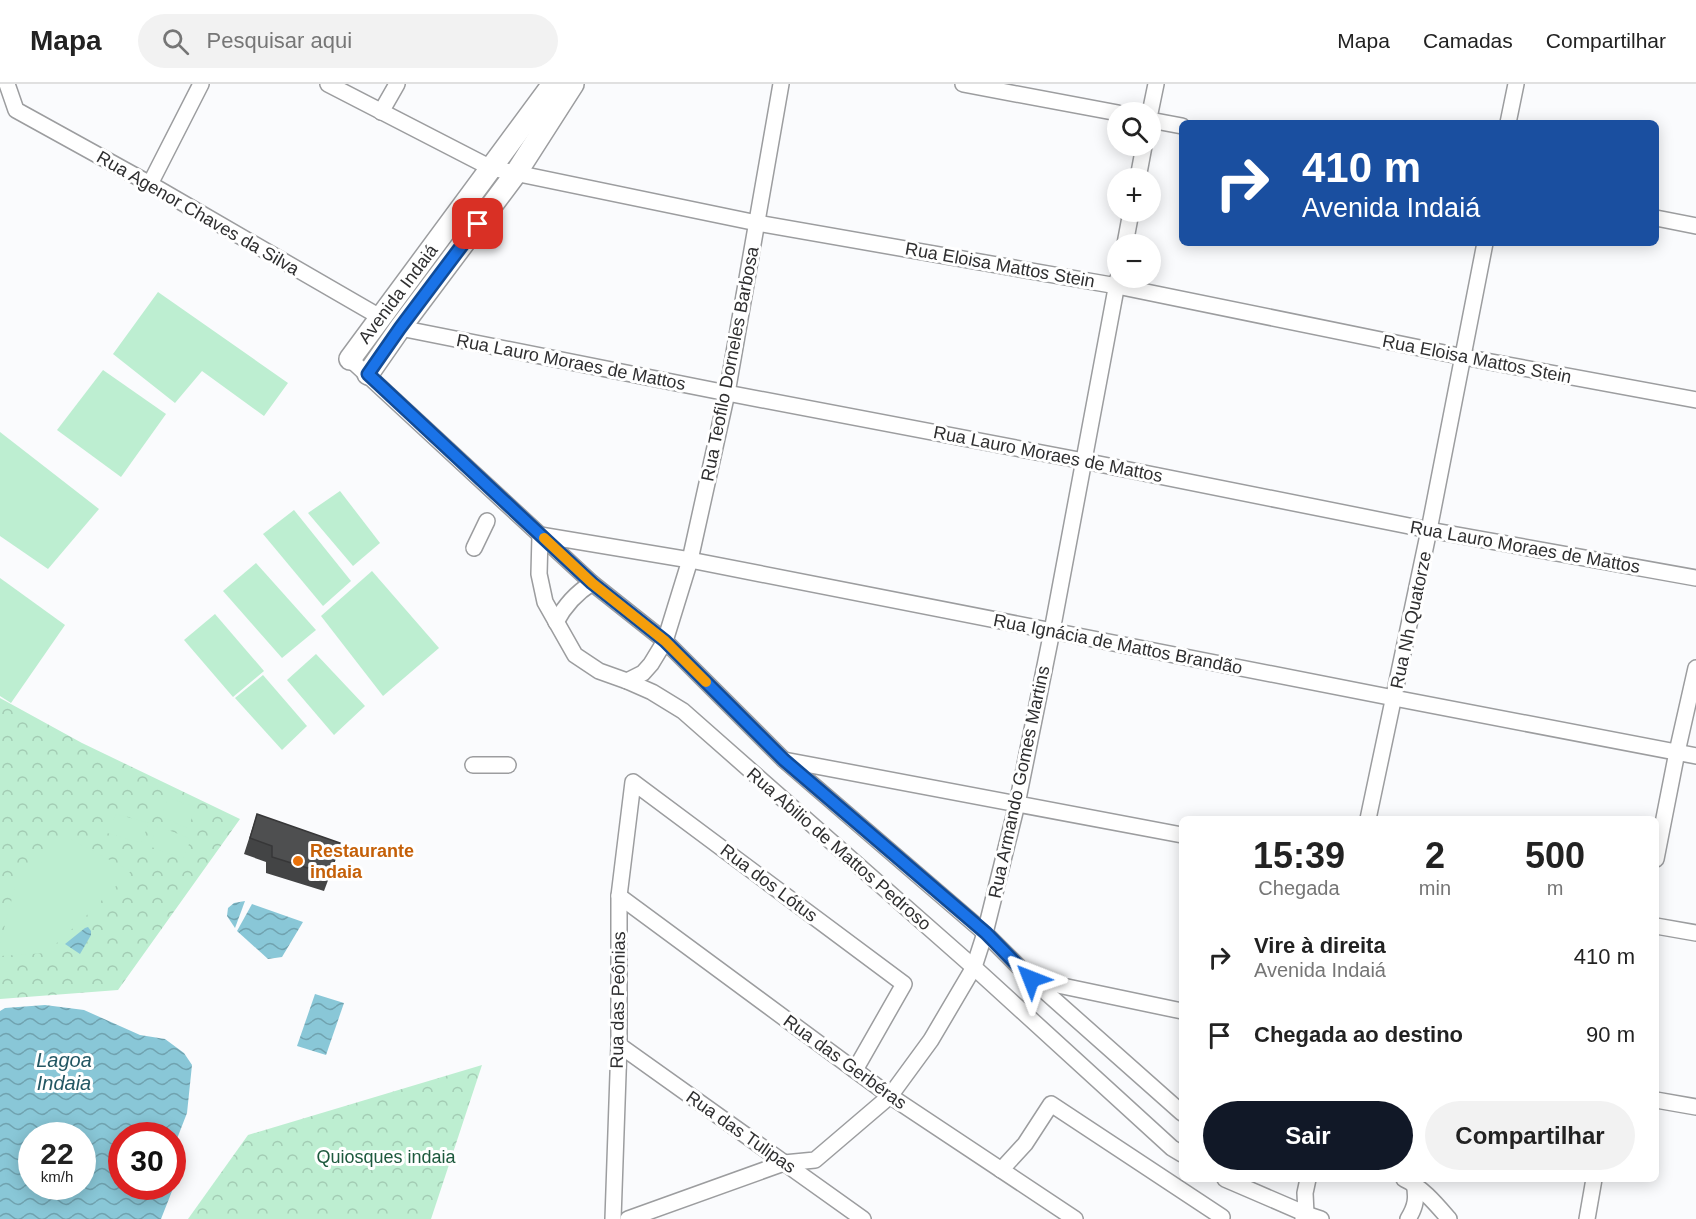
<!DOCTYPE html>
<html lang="pt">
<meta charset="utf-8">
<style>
body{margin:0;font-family:Arial,sans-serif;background:#f2f2f2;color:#222;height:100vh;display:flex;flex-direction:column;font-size:22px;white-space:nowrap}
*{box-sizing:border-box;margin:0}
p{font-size:20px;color:#767676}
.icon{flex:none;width:33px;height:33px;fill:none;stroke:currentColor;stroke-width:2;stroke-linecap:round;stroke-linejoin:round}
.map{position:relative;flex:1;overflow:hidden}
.details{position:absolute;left:1179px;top:732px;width:480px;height:366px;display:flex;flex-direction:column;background:#fff;border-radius:9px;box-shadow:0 3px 15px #0003}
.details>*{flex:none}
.hud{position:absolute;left:1179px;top:36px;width:480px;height:126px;border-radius:9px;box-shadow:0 3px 15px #0003;background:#1a4fa0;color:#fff;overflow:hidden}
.buttons{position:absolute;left:1107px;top:18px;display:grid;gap:12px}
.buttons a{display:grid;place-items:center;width:54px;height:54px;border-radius:50%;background:#fff;box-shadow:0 3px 15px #0003;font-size:30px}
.speed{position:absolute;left:18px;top:1038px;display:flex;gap:12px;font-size:30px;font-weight:700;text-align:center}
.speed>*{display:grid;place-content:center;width:78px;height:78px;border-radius:50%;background:#fff;box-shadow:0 3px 15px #0003;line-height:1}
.speed small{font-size:15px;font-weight:400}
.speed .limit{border:9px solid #d22;background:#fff;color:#111}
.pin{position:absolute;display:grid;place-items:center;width:51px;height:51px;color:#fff;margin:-26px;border-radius:12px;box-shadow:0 3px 9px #0006}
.me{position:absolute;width:66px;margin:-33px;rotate:315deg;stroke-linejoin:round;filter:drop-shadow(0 0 4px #0008)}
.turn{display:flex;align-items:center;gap:21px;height:126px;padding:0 24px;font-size:27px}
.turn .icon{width:78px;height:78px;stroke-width:2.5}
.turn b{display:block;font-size:42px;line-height:51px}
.eta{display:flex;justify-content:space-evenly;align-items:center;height:102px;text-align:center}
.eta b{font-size:36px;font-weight:700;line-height:42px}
.action{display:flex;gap:12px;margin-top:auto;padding:12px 24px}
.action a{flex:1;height:69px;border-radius:36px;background:#111827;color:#fff;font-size:24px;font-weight:700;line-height:69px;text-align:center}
.action a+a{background:#f2f2f2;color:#222}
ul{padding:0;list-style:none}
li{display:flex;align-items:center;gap:18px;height:78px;padding:0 24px}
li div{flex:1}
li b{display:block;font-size:22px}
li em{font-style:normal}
header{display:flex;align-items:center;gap:36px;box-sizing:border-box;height:84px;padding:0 30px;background:#fff;border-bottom:2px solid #e0e0e0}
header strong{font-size:28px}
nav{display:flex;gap:33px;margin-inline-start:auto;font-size:21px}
.search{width:420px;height:54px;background:#f2f2f2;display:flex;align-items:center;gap:15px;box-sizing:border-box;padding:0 21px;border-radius:33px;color:#767676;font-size:22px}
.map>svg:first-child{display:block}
</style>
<header>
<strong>Mapa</strong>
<div class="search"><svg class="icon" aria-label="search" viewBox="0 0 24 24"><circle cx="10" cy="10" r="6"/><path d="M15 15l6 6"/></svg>Pesquisar aqui</div>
<nav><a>Mapa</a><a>Camadas</a><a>Compartilhar</a></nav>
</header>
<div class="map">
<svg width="1696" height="1135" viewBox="0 0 1696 1135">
<defs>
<pattern id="forest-crowns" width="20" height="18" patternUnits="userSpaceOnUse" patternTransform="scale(1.5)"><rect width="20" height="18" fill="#bdeed1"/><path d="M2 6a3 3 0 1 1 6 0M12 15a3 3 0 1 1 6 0" fill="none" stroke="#a3ccb4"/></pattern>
<pattern id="water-waves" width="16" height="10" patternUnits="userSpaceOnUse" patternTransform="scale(1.5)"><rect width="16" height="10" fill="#89c7d7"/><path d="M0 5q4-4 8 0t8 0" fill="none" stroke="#70a2af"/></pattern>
</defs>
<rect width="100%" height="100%" fill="#fafbfd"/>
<g fill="url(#forest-crowns)">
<polygon points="0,614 82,659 240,735 118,906 0,915"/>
<polygon points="482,981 431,1135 188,1135 248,1051"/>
</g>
<g fill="#bdeed1">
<polygon points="158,208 288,299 264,332 202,287 175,319 113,270"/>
<polygon points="103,286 166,330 121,393 57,346"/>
<polygon points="0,348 99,425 48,485 0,452"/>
<polygon points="340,407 380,459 353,482 308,429"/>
<polygon points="294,426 351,497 323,522 263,450"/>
<polygon points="256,479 316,546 282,574 223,507"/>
<polygon points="372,487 439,564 383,612 321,532"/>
<polygon points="0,494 65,541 11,619 0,612"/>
<polygon points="215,530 264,587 233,613 184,556"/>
<polygon points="316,570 365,622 334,651 287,596"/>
<polygon points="263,591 307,642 282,666 235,614"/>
<polygon points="168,714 196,723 188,744 161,733"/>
<polygon points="116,730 149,739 141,759 107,749"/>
<polygon points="158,742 191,755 183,775 149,762"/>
<polygon points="68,754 131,787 84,834 46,869 0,872 0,860 15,803"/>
</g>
<g fill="url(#water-waves)" fill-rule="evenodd">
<polygon points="245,817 235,844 227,832 228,824 234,819"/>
<polygon points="252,820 303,838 282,873 268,875 237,847"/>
<polygon points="88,843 91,847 91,851 80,870 65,860 85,844"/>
<polygon points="315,910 344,919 326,971 297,962"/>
<path d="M45 921 84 926 140 951 165 955 184 969 192 981 187 1029 173 1065 174 1102 161 1135H0V927L5 924ZM32 1052H82V1102H32ZM122 1052H172V1102H122Z"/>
</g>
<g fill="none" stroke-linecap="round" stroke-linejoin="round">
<defs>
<g id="street">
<polyline points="7,0 16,26 150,100 380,233"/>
<polyline points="328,0 491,84 757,139 1117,202 1464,273 1696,316"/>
<polyline points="963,0 1118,29"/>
<polyline points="381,28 397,0"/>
<polyline points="1150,29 1156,0"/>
<polyline points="1150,36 1182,42"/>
<polyline points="1508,39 1516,0"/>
<polyline points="1138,94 1144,62"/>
<polyline points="150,100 201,0"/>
<polyline points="1656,134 1696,142"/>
<polyline points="1125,160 1131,128"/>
<polyline points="400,244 727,309 1084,377 1429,446 1696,494"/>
<polyline points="350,275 592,499 665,557 784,676 985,849 1031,895 1182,1029"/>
<polyline points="540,451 690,476 1394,614 1696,672"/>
<polyline points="540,451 539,490 545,518 575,571 599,587 627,597 652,608 683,627 978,887 1172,1064 1182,1070"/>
<polyline points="474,464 487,437"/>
<path d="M556 538C565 521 576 509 592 499"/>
<polyline points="627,597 643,589 651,580 665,557 690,476 727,309 781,0"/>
<polyline points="784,676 1182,751"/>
<polyline points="473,681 508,681"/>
<polyline points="1368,735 1429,446 1485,159"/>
<polyline points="1656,775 1677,668 1696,584"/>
<polyline points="619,812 890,1012 1075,1135"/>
<polyline points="1656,842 1696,849"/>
<polyline points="1034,896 1182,927"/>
<polyline points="619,961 863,1135"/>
<polyline points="1656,1016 1696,1023"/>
<polyline points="1001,1086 1025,1060 1051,1020 1222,1133 1221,1135"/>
<polyline points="1225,1095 1306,1130 1321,1135"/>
<path d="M1404 1095C1422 1103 1436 1120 1449 1135"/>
<polyline points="613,1135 619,961 619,812 633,698 904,900 855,986"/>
<polyline points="628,1135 784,1079 815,1076 890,1012 931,956 974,883 985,849 1017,720 1052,547 1118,194"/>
<polyline points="1303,1135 1306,1130 1305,1109 1308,1095"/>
<path d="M1408 1135C1416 1122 1417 1114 1414 1099"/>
<polyline points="1587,1135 1594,1095"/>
</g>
<g id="secondary">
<polyline points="350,275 553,0"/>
<polyline points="368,290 400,244 516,89 573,0"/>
</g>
</defs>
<use href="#street" stroke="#9c9d9f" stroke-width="18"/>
<use href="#secondary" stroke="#9c9d9f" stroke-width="24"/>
<use href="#street" stroke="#fff" stroke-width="15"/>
<use href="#secondary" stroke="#fff" stroke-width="21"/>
</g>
<polygon fill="#434445" points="257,730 330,791 324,807 266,789 266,778 244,770"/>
<polygon fill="#4e4f50" stroke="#373738" stroke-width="1.5" points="257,730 340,759 330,791 272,773 272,762 250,754"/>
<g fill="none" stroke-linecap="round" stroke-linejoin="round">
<defs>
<polyline id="route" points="478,140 400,244 368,290 592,499 665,557 784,676 986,849 1031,895"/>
</defs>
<use href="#route" stroke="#114b97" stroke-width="15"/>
<use href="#route" stroke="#1a73e8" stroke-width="10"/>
<polyline stroke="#f59e0b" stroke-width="10" points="544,454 592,499 665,557 706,598"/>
</g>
<circle fill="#e8710a" stroke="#fff" stroke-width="2" cx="298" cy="777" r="6"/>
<g text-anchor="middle" stroke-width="6" stroke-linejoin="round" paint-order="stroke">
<g font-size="18" fill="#2f2f30" stroke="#fff">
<text transform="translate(198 129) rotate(30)" y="6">Rua Agenor Chaves da Silva</text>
<text transform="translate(1000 181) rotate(10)" y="6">Rua Eloisa Mattos Stein</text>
<text transform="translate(398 210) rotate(-53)" y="6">Avenida Indaiá</text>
<text transform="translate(1477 275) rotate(11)" y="6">Rua Eloisa Mattos Stein</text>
<text transform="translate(571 278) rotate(11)" y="6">Rua Lauro Moraes de Mattos</text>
<text transform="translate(730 280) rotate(-79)" y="6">Rua Teofilo Dorneles Barbosa</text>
<text transform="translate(1048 370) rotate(11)" y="6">Rua Lauro Moraes de Mattos</text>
<text transform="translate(1525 463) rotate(10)" y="6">Rua Lauro Moraes de Mattos</text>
<text transform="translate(1411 536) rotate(-78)" y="6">Rua Nh Quatorze</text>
<text transform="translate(1118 560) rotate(11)" y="6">Rua Ignácia de Mattos Brandão</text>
<text transform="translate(1019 698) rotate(-78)" y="6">Rua Armando Gomes Martins</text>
<text transform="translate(839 765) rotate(41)" y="6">Rua Abilio de Mattos Pedroso</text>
<text transform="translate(769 799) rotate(37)" y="6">Rua dos Lótus</text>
<text transform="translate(618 916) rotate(-89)" y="6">Rua das Peônias</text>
<text transform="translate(845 978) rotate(36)" y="6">Rua das Gerbéras</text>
<text transform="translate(741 1048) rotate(35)" y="6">Rua das Tulipas</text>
</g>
<g font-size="18" font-weight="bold" fill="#c56008" stroke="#fff" text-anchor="start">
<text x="310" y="773">Restaurante<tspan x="310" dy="21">indaia</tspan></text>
</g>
<g font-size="18" fill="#1d593d" stroke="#fff">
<text x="386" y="1079">Quiosques indaia</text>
</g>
<g font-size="20" font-style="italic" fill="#235763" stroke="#fff">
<text x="64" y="983">Lagoa<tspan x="64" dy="23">Indaia</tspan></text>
</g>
</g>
</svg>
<div class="buttons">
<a><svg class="icon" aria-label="search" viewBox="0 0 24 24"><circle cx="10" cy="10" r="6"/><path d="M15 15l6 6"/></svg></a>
<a>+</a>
<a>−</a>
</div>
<div class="speed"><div>22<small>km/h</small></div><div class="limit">30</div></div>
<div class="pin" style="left:478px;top:140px;background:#d93025"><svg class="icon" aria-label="arrive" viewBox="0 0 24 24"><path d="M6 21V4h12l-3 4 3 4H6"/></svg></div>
<svg class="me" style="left:1031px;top:895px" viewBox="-20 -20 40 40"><path d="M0-17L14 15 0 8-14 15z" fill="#1a73e8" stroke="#fff" stroke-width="4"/></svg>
<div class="hud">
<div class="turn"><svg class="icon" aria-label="right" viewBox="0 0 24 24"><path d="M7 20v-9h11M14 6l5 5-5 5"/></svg><div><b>410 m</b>Avenida Indaiá</div></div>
</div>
<section class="details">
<div class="eta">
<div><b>15:39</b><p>Chegada</p></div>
<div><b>2</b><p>min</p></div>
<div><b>500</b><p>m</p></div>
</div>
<ul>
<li><svg class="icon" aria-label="right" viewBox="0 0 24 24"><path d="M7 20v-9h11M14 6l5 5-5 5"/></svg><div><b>Vire à direita</b><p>Avenida Indaiá</p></div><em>410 m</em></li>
<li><svg class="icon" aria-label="arrive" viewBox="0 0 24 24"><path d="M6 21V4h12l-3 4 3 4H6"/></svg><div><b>Chegada ao destino</b></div><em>90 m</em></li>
</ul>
<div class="action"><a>Sair</a><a>Compartilhar</a></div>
</section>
</div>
